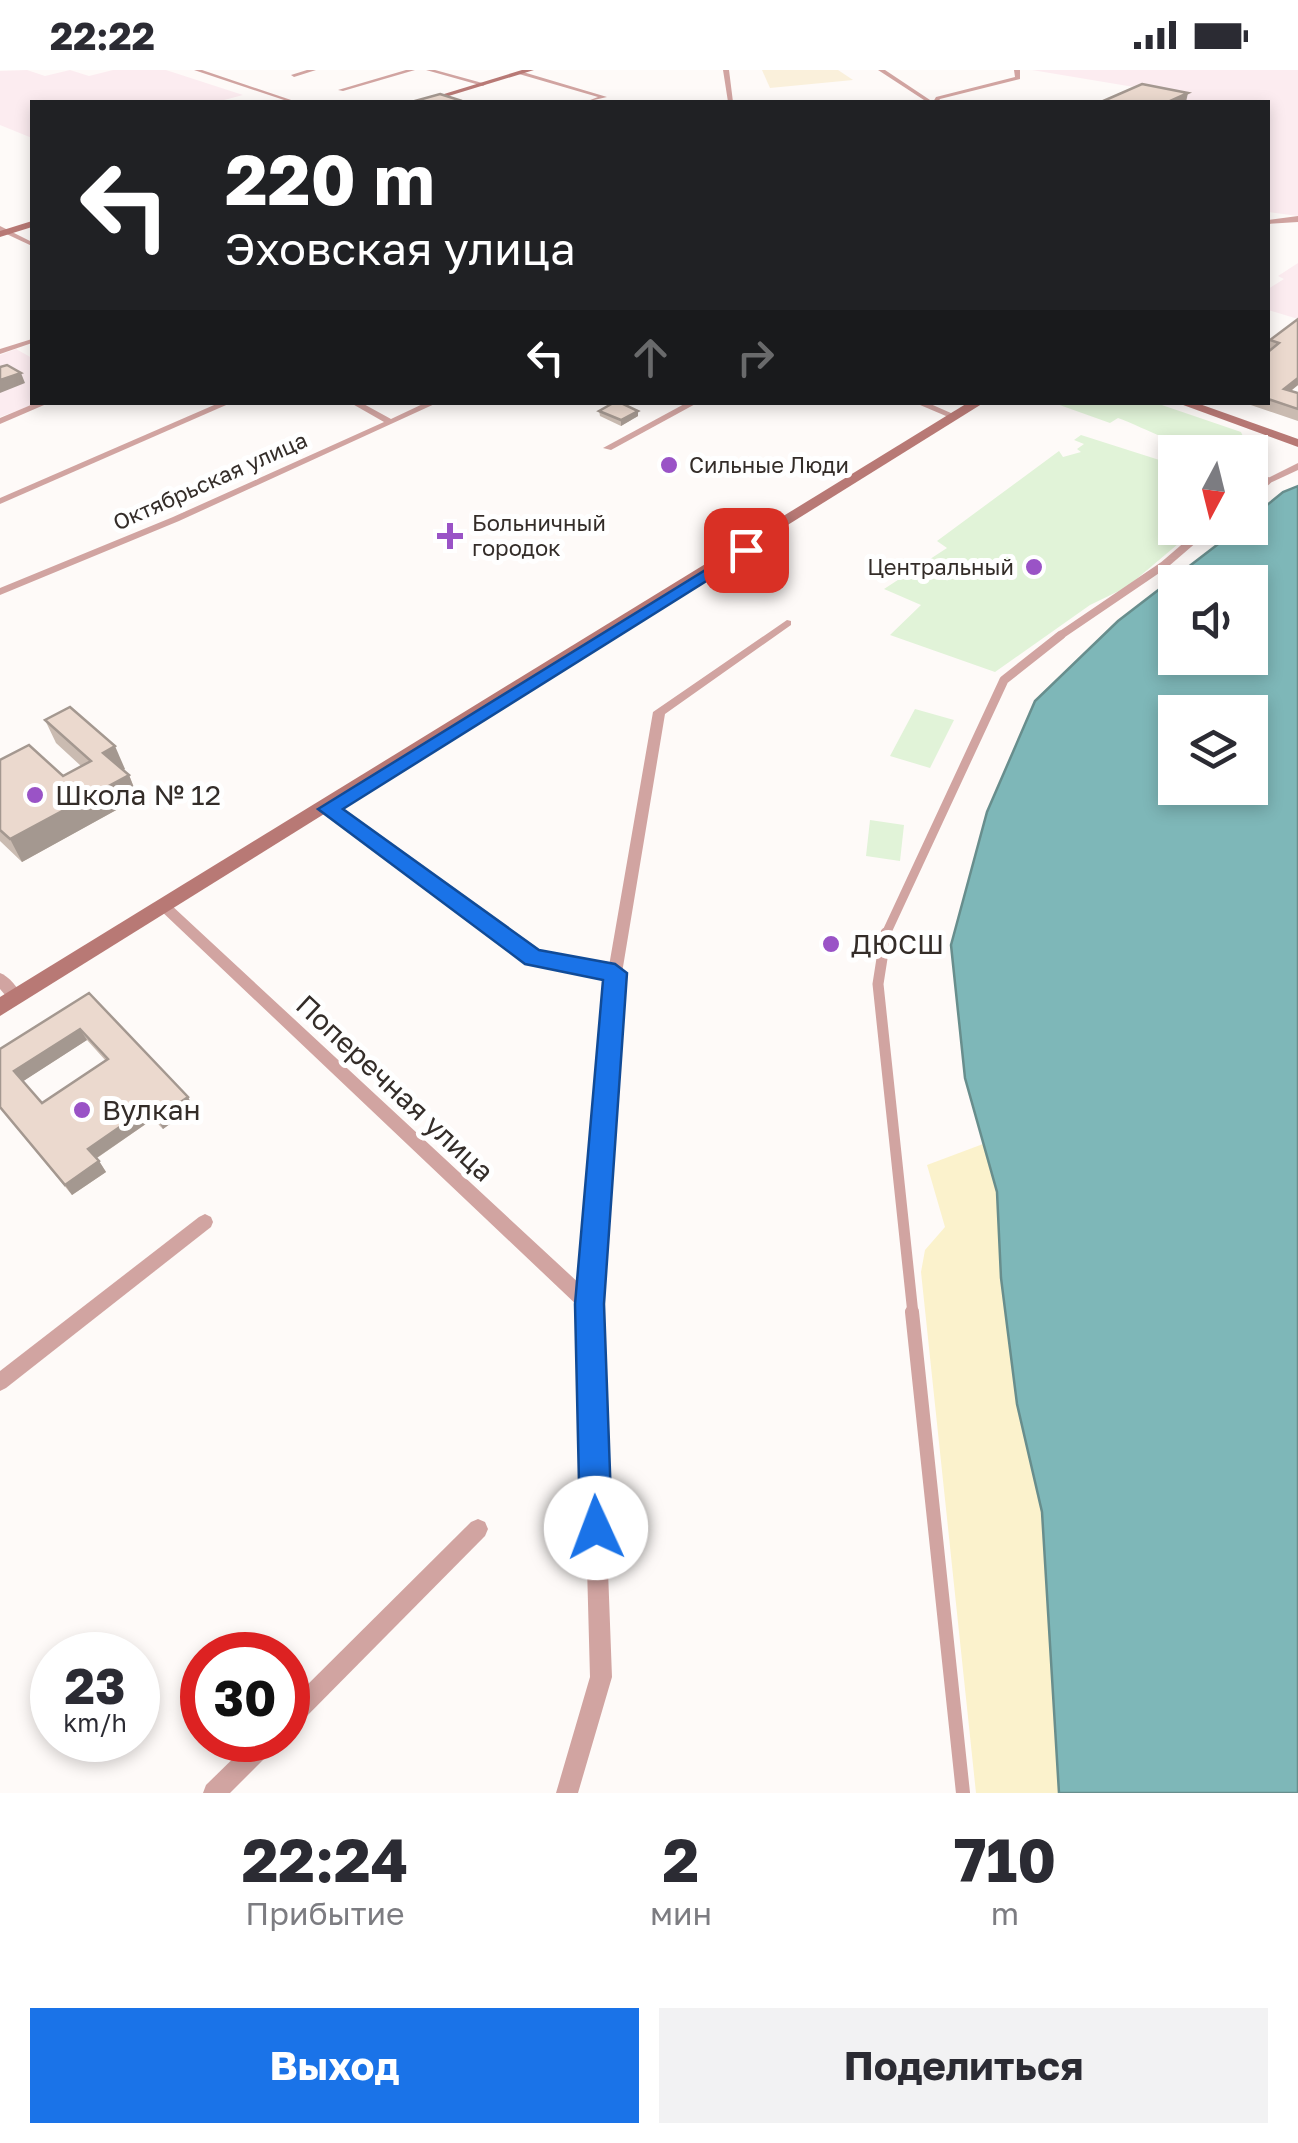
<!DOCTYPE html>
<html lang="ru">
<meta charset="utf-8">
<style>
body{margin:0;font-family:"Golos Text",sans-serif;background:#f2f2f3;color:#2b2b33;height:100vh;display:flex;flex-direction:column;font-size:38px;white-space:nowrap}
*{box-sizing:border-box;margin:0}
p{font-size:32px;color:#7c7c81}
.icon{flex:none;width:55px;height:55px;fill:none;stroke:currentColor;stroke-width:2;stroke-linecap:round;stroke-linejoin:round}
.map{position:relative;height:1723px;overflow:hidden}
.sheet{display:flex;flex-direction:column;background:#fff;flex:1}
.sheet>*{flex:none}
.top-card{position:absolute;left:30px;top:30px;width:1240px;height:305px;border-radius:0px;box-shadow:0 5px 15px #0003;background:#202124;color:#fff;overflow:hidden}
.needle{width:65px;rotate:187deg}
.controls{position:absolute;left:1158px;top:365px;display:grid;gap:20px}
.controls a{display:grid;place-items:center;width:110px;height:110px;border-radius:0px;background:#fff;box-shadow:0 5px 15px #0003;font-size:50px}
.speed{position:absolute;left:30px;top:1562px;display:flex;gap:20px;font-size:50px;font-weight:700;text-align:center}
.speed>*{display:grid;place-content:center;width:130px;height:130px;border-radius:50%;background:#fff;box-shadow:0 5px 15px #0003;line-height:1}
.speed small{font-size:25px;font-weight:400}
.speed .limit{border:15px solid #d22;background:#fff;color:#111}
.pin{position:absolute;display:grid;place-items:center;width:85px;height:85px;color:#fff;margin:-42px;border-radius:20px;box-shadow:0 5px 15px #0006}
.me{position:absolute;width:110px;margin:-55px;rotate:358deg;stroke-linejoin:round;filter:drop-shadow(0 0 8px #0008)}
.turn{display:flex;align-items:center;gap:35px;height:210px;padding:0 30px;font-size:45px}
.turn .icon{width:130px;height:130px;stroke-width:2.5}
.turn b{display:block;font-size:70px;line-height:85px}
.lanes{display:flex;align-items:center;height:95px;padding:0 30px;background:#0003;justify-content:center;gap:50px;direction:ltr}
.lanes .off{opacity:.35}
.eta{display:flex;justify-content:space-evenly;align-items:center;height:170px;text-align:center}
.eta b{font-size:60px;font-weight:700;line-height:70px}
.primary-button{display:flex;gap:20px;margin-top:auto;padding:20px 30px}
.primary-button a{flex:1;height:115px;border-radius:0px;background:#1a73e8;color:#fff;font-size:40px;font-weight:700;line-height:115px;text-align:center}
.primary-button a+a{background:#f2f2f3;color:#2b2b33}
.status{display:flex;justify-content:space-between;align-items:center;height:70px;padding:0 50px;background:#fff;direction:ltr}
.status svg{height:28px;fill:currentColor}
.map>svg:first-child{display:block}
</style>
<div class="status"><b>22:22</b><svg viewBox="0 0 49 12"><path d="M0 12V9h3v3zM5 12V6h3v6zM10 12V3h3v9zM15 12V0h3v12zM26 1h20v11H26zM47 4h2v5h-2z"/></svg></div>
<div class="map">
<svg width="1298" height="1723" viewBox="0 0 1298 1723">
<rect width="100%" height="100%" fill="#fefaf8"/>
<g fill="#fcecf0">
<polygon points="27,0 45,6 70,0 89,6 113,0 166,0 243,25 224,30 227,32 32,32 32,68 0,55 0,1"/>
<polygon points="1032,0 1298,0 1298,146 1268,142 1268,32 1152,32 1152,20"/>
<polygon points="1298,193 1298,249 1268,240 1268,219 1284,209 1278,206"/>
<polygon points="16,279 32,288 32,332 38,333 0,347 0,285"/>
</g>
<polygon fill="#faf0db" points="762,0 838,0 853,10 770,18"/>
<g fill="#e1f3d8">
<path d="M1054 333H1156L1241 362 1245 371C1210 397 1156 362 1118 348L1110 353Z"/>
<polygon points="1081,365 1175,395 1175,458 1197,458 1127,517 1090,535 995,602 890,565 921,535 884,519 947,478 937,471 1059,381 1063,387 1081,382 1077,379 1084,374 1074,370"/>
<polygon points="915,639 954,650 930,698 890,686"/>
<polygon points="870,750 904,755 900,791 866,786"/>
</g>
<polygon fill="#fbf2cc" points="983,1074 997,1122 1001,1208 1017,1334 1042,1442 1059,1723 976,1723 921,1202 925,1180 945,1157 927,1095"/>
<path fill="#7eb7b8" stroke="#688e8d" stroke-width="2.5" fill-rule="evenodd" d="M1298 416V1723H1059L1042 1442 1017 1334 1001 1208 997 1122 965 1008 951 875 987 742 1035 631 1118 551 1239 458H1250V449L1283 422ZM1175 512H1250V588H1175ZM1175 642H1250V718H1175Z"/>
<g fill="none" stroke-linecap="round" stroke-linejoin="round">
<g stroke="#d1a4a1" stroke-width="8">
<polyline points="1250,424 1267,411"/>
<polyline points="1058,567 1164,495 1207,458"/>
</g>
<polyline stroke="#d1a4a1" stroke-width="9" points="885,866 1004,610 1061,565"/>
<polyline stroke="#d1a4a1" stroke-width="11" points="886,863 878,914 913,1244"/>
<polyline stroke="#d1a4a1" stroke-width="14" points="912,1242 963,1723"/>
<g fill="#d1a4a1" fill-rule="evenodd">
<polygon points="194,0 202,0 297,32 290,32"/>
<polygon points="307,0 316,0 294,7 291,5"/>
<polygon points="406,0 415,0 343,21 338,20"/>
<polygon points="426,0 435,0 486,14 483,16"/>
<polygon points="723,0 729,0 733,32 728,32"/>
<polygon points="878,0 885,0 933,32 927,32"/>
<polygon points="1014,0 1020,0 1020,9 940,29 938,32 933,32 936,27 1015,7"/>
<polygon points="519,2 523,2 607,27 585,32 598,27 519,4"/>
<polygon points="0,156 32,172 32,176 0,161"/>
<polygon points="32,269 32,273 0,284 0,279"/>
<polygon points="38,332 51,332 0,354 0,348"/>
<polygon points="221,332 233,332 0,434 0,428"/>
<polygon points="349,332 360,332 391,349 427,332 439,332 179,451 0,525 0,518 173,447 384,352"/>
<polygon points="688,332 699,332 611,380 603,378"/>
<polygon points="913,332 926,332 960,347 953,349"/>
<polygon points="1298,393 1298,400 1270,413 1262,411"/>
<polygon points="787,550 791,551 791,555 665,644 622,903 598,1234 612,1607 578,1723 556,1723 590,1607 580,1238 158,838 160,834 170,834 582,1216 608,907 528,892 322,739 324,736 332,736 537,883 609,896 653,642"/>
<path d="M0 903C9 906 19 919 23 928L21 932H11L0 919Z"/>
<polygon points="205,1144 211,1147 213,1152 211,1157 6,1318 0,1321 0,1301 199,1147"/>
<polygon points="478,1449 485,1452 488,1459 485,1466 296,1657 288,1660 288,1634 471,1452"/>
<polygon points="252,1670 278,1670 275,1678 230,1723 203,1723 206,1715"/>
</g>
<polygon fill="#d1a4a1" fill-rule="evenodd" points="1298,146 1298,152 1268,154 1268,150"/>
<g fill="#b87975" fill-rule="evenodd">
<polygon points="522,0 534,0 429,32 418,32"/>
<polygon points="32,151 32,157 0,167 0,161"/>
<polygon points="969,332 985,332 0,946 0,927"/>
<polygon points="1175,332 1194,332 1298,369 1298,377"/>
</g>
</g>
<g fill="#cabbb1" fill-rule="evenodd">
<polygon points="1298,249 1298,315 1291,321 1298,323 1298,351 1242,332 1268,332 1268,277 1270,270"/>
<polygon points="599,341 638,341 638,346 621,356 600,346"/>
<polygon points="45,650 125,699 123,700 129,705 138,728 22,792 0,771 0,690 63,706 81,696 56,673"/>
<path d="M89 923 188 1027 193 1037 163 1059 153 1049 97 1088 106 1102 72 1125 0 1038V979ZM87 970 106 991 42 1033 23 1011Z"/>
</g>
<g fill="#a49890">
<polygon points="1188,23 1186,32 1168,32"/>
<polygon points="21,303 25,313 0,323 0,310"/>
<polygon points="1298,308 1298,315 1280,329 1284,319"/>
<polygon points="638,341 638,346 621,356 621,350"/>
<polygon points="115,676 125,699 113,706 103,683"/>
<polygon points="129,705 138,728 22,792 10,769"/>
<polygon points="80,959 87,970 22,1012 14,1001"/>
<polygon points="188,1027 193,1037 163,1059 157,1048"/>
<polygon points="147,1038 153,1049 95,1089 88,1079"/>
<polygon points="99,1091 106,1102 72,1125 65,1115"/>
</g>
<g fill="#ebd9ce" stroke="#a49890" stroke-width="2.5" fill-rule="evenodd">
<polygon points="1142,14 1188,23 1168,32 1101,32"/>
<polygon points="440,24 462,31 419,32 415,31"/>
<polygon points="1298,249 1298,308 1284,319 1298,323 1298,339 1268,329 1268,282 1279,273 1270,270"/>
<polygon points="7,295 21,303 0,310 0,297"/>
<polygon points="615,332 619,332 638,341 621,350 599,341"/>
<polygon points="70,637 115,676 103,683 129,705 10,769 0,760 0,690 29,675 63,706 91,691 45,650"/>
<path d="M89 923 188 1027 157 1048 147 1038 88 1079 99 1091 65 1115 0 1037V979ZM80 959 108 989 42 1033 14 1001Z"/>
</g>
<polygon fill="#1a73e8" stroke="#114b97" stroke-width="2.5" points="746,475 754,480 751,483 343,739 539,880 615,894 627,903 604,1234 612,1458 608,1469 596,1474 585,1469 580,1458 575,1234 603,910 525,894 318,739"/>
<g fill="#9a53c6" stroke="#fff" stroke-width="4">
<circle cx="669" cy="395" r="10"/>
<path d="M445 451h10v10h10v10h-10v10h-10v-10h-10v-10h10z"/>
<circle cx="1034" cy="497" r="10"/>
<circle cx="35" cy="725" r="10"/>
<circle cx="831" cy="874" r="10"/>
<circle cx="82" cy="1040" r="10"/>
</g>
<g text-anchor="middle" stroke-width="10" stroke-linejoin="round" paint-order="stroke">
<g font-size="22" fill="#342d29" stroke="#fff" text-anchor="start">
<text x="689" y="403">Сильные Люди</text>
<text x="472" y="461">Больничный<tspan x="472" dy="25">городок</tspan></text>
<text x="1014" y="505" text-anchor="end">Центральный</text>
</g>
<g font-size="22" fill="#342d29" stroke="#fff">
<text transform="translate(210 411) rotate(-24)" y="8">Октябрьская улица</text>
</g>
<g font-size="28" fill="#342d29" stroke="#fff" text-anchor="start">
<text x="55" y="735">Школа № 12</text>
<text x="851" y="884">ДЮСШ</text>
<text x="102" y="1050">Вулкан</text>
</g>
<g font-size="28" fill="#342d29" stroke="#fff">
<text transform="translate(395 1018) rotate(43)" y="10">Поперечная улица</text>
</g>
</g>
</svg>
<div class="controls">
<a><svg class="needle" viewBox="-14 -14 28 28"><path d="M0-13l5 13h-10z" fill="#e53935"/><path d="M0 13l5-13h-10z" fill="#7c7c81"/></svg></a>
<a><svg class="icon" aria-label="sound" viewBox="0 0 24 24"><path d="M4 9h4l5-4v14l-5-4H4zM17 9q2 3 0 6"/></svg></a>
<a><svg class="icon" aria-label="layers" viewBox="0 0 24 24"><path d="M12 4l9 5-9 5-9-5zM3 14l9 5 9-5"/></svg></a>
</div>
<div class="speed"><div>23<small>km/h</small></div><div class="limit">30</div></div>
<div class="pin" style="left:746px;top:480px;background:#d93025"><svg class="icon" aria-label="arrive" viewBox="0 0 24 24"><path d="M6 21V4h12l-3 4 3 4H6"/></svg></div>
<svg class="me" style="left:596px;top:1458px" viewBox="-20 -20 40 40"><circle r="19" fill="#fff"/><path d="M0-13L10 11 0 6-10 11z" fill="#1a73e8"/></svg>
<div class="top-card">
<div class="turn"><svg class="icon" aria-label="left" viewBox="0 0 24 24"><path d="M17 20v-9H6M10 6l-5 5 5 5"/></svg><div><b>220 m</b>Эховская улица</div></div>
<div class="lanes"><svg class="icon" aria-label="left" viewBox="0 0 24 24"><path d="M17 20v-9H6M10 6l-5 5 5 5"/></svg><svg class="icon off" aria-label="ahead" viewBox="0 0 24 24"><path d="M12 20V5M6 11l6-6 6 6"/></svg><svg class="icon off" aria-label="right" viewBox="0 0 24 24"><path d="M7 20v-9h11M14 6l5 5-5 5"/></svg></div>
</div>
</div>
<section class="sheet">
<div class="eta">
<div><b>22:24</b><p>Прибытие</p></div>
<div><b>2</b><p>мин</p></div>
<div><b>710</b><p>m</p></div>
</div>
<div class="primary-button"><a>Выход</a><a>Поделиться</a></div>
</section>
